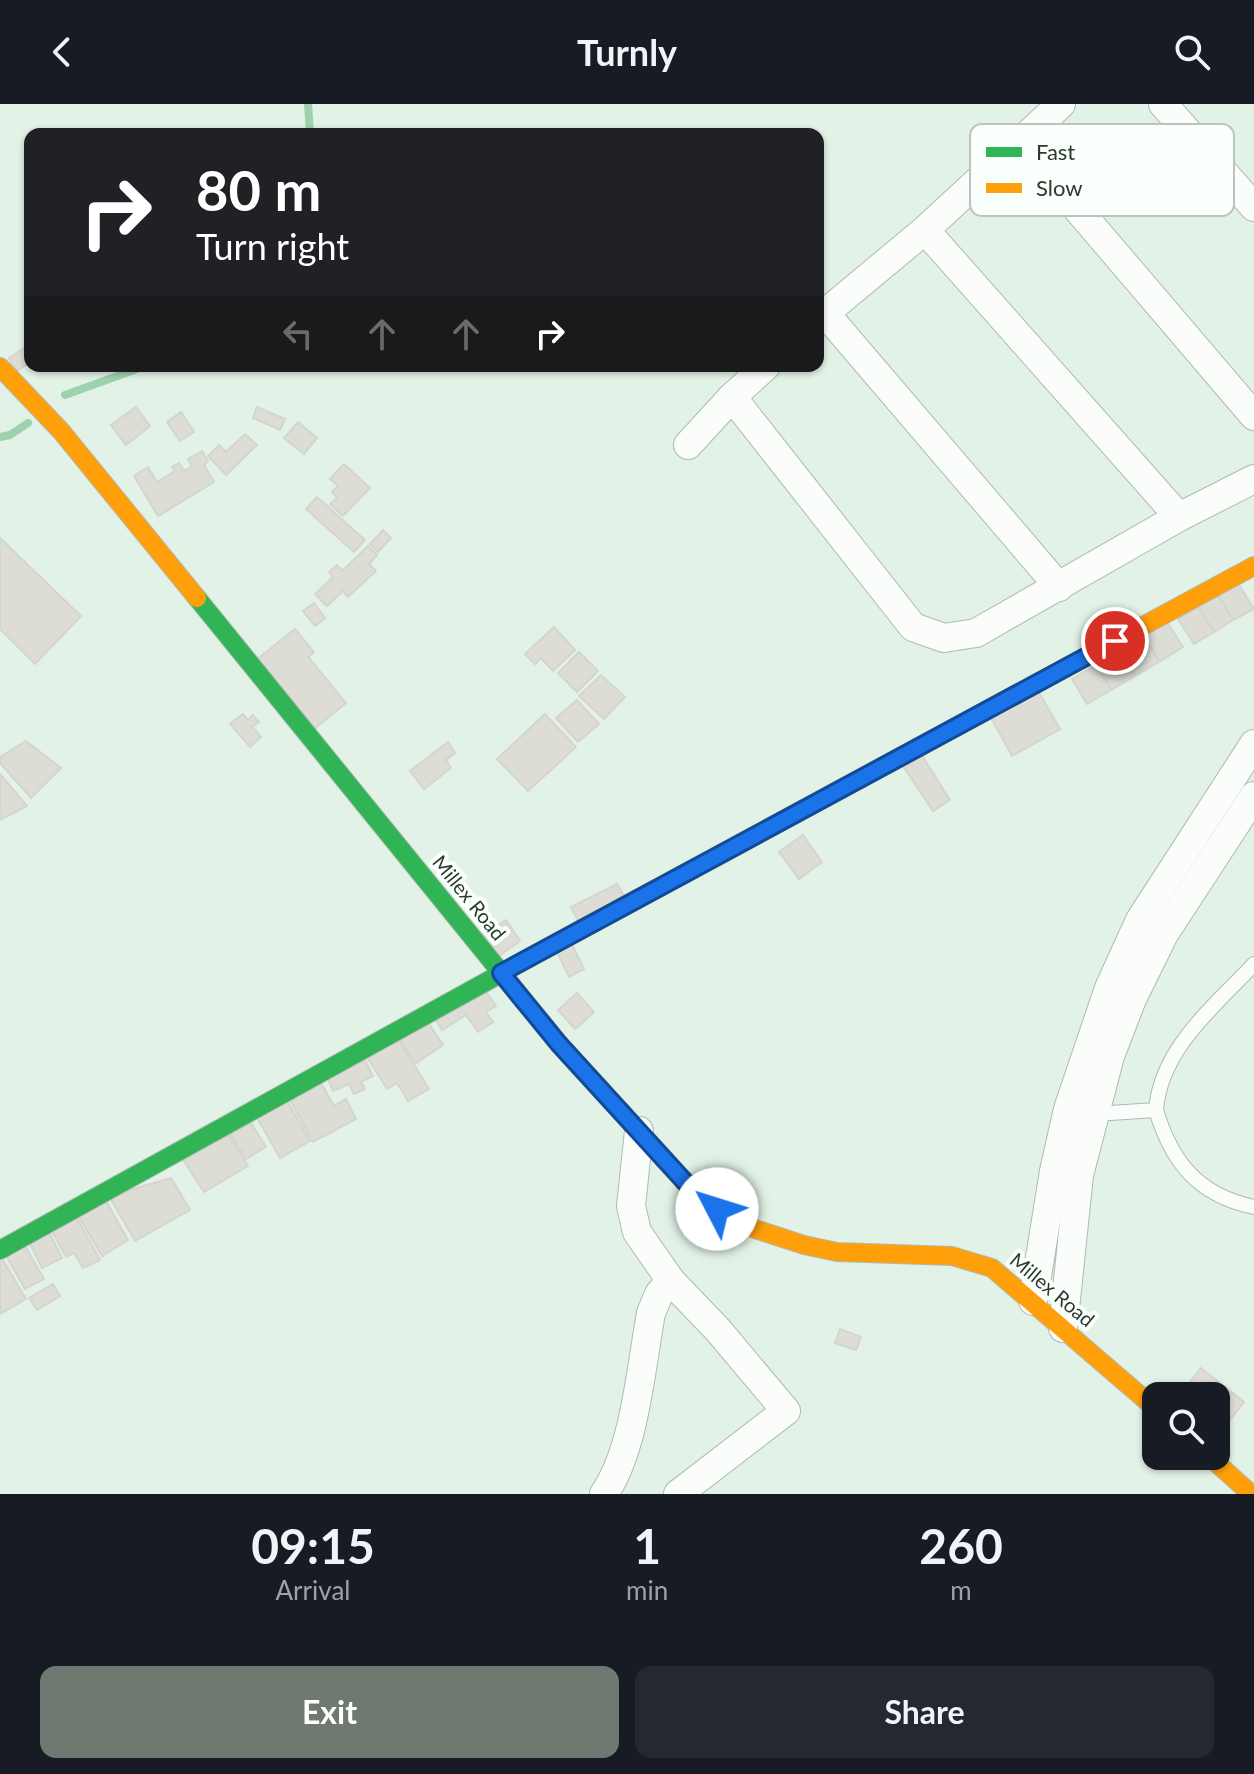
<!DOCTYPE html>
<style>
body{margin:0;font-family:Lato,sans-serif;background:#242831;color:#f1f3f6;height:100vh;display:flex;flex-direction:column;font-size:30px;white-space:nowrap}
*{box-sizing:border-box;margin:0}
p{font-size:26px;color:#9ea1a6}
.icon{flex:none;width:44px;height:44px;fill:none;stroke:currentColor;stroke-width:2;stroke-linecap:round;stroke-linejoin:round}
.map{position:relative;height:1390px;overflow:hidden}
.drawer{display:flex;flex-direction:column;background:#171b24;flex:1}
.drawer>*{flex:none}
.hud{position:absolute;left:24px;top:24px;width:800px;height:244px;border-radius:16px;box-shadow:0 2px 6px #0004;background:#202124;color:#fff;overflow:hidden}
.buttons{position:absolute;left:1142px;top:1278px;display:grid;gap:16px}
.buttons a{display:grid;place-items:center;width:88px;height:88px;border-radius:16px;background:#171b24;box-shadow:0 2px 6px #0004;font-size:40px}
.pin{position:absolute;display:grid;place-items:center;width:68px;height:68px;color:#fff;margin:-34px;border:4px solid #fff;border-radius:50%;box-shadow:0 2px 8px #0007}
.me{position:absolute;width:88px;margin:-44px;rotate:310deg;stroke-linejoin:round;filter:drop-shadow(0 0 6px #0008)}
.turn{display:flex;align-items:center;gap:28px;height:168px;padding:0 40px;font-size:36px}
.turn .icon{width:104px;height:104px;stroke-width:2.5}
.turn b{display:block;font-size:56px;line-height:68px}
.lanes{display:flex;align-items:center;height:76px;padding:0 40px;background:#0003;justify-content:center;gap:40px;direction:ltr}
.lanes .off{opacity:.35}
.eta{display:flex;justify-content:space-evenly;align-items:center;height:136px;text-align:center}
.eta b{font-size:48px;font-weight:700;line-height:56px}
.primary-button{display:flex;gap:16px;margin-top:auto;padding:16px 40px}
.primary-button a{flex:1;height:92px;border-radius:16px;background:#6d7971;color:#fff;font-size:32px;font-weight:700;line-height:92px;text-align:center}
.primary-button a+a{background:#242831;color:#f1f3f6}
header{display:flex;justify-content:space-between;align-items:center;height:104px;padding:0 40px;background:#171b24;font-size:36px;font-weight:700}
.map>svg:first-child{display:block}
</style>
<header><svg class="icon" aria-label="back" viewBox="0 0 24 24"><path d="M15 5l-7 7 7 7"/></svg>Turnly<svg class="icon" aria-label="search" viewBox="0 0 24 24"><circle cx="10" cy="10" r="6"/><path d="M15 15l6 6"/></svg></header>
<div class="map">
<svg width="1254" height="1390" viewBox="0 0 1254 1390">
<rect width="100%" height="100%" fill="#e3f2e7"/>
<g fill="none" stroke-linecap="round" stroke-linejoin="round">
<g stroke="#9ed1ae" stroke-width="8">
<polyline points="308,0 310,30"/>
<polyline points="65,291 145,262"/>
<polyline points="0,333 10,331 28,319"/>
</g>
</g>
<g fill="#ddddd6" stroke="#d5d5cf" stroke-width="2">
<polygon points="30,240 30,258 17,267 9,254"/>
<polygon points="136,303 150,322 126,341 111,321"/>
<polygon points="257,303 285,315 280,326 253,314"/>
<polygon points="181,308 194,328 180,337 167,318"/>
<polygon points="298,318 317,334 304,350 284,334"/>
<polygon points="245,330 257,341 226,371 208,352 219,341 226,348"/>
<polygon points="202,347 208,357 204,361 214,378 158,412 134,372 148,363 157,378 175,367 172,363 179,359 184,367 192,362 188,355"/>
<polygon points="344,360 370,384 343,412 330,400 337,394 332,388 338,382 330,375"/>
<polygon points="317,393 365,436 354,448 306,405"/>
<polygon points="383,426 391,434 378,448 370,440"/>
<polygon points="0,434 81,512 35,560 0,525"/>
<polygon points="368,442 377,451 369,460 376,467 348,493 343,487 327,502 315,490 333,473 329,468 337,461 342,467"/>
<polygon points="1238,479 1254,505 1233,516 1218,491"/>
<polygon points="1218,491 1233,516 1214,528 1198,503"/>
<polygon points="314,499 325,514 315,522 303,507"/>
<polygon points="1198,503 1214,528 1194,540 1178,515"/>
<polygon points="1167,518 1183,543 1159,558 1144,532"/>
<polygon points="554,523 575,546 553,567 541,554 535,560 525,550"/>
<polygon points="295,525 314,548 308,553 346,599 309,629 255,557"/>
<polygon points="1144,532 1159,558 1135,572 1120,546"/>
<polygon points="1120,546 1135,572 1111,586 1096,561"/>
<polygon points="579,548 598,567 577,588 558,569"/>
<polygon points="1096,561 1111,586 1087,600 1072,575"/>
<polygon points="601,571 625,593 604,615 579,592"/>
<polygon points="1037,585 1060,625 1012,652 990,612"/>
<polygon points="577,596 599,620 578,638 556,614"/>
<polygon points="243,610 248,616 253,611 259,618 252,623 261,633 250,643 230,620"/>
<polygon points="545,610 576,643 528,687 497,655"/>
<polygon points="26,637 61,664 31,694 0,659 0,653"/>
<polygon points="448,638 455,649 446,656 451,664 424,685 410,667"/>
<polygon points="921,650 950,696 933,707 903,662"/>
<polygon points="0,670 27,702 0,716"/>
<polygon points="803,731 822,758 799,775 779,748"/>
<polygon points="617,780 625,793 578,817 571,803"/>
<polygon points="506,816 520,837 496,854 481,832"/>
<polygon points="572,840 584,865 569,873 557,848"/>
<polygon points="484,885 496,902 486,908 493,918 478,928 466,911 442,926 436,916"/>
<polygon points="577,889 594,908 575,925 558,906"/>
<polygon points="426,915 443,941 416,959 398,933"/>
<polygon points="397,933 429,985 408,997 397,979 387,985 366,951"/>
<polygon points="362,950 373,972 361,978 365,985 354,990 349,980 333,987 327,973"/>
<polygon points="320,977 334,1002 346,995 356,1015 313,1038 289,994"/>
<polygon points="286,995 310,1037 280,1054 256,1012"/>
<polygon points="248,1014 266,1043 246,1055 228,1027"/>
<polygon points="228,1030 248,1062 204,1088 182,1054"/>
<polygon points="171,1074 190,1106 135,1137 109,1092"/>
<polygon points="105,1095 128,1136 102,1152 78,1111"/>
<polygon points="77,1114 100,1156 83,1164 74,1149 66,1153 52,1127"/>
<polygon points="48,1126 62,1154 42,1164 28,1136"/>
<polygon points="24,1140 44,1175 25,1185 5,1150"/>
<polygon points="0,1151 26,1195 0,1210"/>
<polygon points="53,1180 60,1192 37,1206 29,1194"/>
<polygon points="840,1225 861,1233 856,1246 835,1239"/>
<polygon points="1201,1264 1244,1298 1216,1334 1216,1292 1179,1292"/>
</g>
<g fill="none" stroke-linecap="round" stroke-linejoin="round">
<defs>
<g id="lane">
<path d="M1156 1006C1172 1059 1198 1091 1254 1103"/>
<path d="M1095 1010 1156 1006C1161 944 1214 903 1254 860"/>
</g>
<g id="street">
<polyline points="1163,0 1254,103"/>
<polyline points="1021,39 1254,312"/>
<polyline points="925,126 1179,413"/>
<polyline points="825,209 1059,483"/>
<polyline points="818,215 925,126 1061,0"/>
<polyline points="732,293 913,523 944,534 976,529 1179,413 1254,375"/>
<polyline points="688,341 732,293 766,262"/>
<polyline points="639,1027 631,1102 637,1128 671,1177"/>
<polyline points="1033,1197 1054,1067 1068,1005 1109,884 1140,816 1254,640"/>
<polyline points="1063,1224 1079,1071 1110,952 1132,895 1164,830 1254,692"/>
<path d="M604 1390C635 1345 641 1263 651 1209L659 1190 671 1177 718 1226 786 1307 678 1390"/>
</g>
<g id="fast">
<polyline points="197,494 559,940 602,987"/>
<polyline points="0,1146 589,821"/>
</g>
<g id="slow">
<polyline points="0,263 61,327 197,494"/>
<polyline points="589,821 1254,462"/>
<polyline points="602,987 685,1078 717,1105 755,1125 804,1141 837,1148 952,1152 992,1164 1156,1305"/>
<polyline points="1209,1352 1251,1390"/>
</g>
</defs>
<use href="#lane" stroke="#aebab2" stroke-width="16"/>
<use href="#street" stroke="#aebab2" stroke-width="30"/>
<use href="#fast" stroke="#aebab2" stroke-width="20"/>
<use href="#slow" stroke="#aebab2" stroke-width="20"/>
<use href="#lane" stroke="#fbfdfb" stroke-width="14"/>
<use href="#street" stroke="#fbfdfb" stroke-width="28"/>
<use href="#fast" stroke="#30b455" stroke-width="18"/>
<use href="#slow" stroke="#ff9f0a" stroke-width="18"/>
</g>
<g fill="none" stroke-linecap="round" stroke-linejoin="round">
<defs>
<polyline id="route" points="717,1105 685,1078 559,940 501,869 1115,537"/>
</defs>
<use href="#route" stroke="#114b97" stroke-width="20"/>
<use href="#route" stroke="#1a73e8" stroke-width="14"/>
</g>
<g text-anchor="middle" stroke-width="8" stroke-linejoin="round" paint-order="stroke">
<g font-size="20" fill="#2e3831" stroke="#f9fffb">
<text transform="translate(469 794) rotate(51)" y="7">Millex Road</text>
<text transform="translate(1052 1186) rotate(40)" y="7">Millex Road</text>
</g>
</g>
<rect x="970" y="20" width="264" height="92" rx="12" fill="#f9fffb" stroke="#bcc3be" stroke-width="2"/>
<rect x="986" y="43" width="36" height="10" fill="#30b455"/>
<rect x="986" y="79" width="36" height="10" fill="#ff9f0a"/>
<g font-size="22" fill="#2e3831">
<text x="1036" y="56">Fast</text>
<text x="1036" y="92">Slow</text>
</g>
</svg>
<div class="buttons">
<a><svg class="icon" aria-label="search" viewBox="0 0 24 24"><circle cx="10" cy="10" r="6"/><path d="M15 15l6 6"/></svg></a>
</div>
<div class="pin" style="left:1115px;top:537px;background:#d93025"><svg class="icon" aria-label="arrive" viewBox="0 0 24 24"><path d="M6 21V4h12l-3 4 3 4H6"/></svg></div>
<svg class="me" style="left:717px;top:1105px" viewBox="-20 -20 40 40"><circle r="19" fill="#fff"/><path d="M0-13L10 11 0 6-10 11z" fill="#1a73e8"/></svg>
<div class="hud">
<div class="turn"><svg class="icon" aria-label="right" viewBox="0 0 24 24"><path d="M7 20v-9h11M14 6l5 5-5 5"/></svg><div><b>80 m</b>Turn right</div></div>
<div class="lanes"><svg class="icon off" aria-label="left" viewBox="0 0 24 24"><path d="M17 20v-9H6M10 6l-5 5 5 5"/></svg><svg class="icon off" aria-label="ahead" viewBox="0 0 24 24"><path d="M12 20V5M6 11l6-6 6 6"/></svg><svg class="icon off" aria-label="ahead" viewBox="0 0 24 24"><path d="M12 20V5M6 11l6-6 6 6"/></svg><svg class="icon" aria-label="right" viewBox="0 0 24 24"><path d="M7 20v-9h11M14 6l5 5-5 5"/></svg></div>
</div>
</div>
<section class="drawer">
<div class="eta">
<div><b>09:15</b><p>Arrival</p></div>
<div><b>1</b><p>min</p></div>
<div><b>260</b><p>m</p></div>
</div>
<div class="primary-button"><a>Exit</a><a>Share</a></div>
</section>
